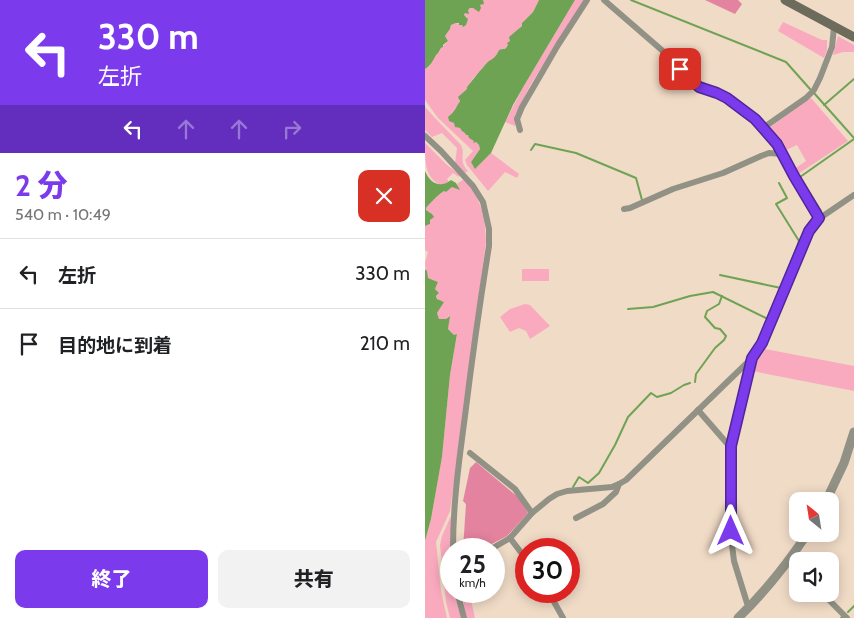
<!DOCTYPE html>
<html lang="ja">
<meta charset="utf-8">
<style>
body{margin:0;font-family:Cabin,"Noto Sans JP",sans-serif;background:#f2f2f2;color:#202124;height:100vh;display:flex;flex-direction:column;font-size:19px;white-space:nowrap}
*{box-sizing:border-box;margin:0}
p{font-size:16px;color:#757577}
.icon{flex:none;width:28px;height:28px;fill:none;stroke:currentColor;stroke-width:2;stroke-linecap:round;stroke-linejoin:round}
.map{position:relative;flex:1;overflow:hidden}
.details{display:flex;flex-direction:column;background:#fff;width:425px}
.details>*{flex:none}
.top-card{background:#7c3aed;color:#fff;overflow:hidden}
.needle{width:32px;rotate:330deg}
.fabs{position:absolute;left:364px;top:492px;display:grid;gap:10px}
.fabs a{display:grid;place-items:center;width:50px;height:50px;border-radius:10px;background:#fff;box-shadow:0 2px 12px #0003;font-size:25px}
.speed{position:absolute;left:15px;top:538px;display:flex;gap:10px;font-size:25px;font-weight:700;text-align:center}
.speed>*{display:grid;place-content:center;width:65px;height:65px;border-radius:50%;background:#fff;box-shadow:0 2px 12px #0003;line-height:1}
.speed small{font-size:12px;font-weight:400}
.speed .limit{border:8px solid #d22;background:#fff;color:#111}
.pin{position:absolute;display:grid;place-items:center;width:42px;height:42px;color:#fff;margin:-21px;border-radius:10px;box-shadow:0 2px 8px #0006}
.me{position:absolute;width:55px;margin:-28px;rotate:0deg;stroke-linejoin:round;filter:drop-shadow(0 0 4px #0008)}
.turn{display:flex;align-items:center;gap:18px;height:105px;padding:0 15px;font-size:22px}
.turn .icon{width:65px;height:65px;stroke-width:2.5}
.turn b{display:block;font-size:35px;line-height:42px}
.lanes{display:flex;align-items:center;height:48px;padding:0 15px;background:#0003;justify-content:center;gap:25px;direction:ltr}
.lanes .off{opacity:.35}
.round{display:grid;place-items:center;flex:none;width:52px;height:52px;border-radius:10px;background:#f2f2f2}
.head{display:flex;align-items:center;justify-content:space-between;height:85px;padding:0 15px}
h1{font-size:30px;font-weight:800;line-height:38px;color:#7c3aed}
.button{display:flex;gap:10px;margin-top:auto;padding:10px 15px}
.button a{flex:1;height:58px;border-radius:10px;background:#7c3aed;color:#fff;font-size:20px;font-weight:800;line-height:58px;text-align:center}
.button a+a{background:#f2f2f2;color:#202124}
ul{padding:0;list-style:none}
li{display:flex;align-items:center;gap:15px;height:70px;padding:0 15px;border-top:1px solid #e0e0e0}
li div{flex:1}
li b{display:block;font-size:19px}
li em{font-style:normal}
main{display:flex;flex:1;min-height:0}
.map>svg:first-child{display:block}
</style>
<main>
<section class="details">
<div class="top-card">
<div class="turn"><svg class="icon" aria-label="left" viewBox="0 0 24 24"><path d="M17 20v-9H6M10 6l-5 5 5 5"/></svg><div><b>330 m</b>左折</div></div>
<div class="lanes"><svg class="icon" aria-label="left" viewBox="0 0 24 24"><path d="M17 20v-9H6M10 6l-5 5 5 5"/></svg><svg class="icon off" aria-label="ahead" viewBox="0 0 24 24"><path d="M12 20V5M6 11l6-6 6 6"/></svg><svg class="icon off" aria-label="ahead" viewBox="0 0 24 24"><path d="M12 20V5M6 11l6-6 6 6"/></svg><svg class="icon off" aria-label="right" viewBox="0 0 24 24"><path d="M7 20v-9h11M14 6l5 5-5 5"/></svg></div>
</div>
<div class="head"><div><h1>2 分</h1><p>540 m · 10:49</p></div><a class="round" style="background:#d93025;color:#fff"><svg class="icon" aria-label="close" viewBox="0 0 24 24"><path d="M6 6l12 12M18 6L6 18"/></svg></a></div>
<ul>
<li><svg class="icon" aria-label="left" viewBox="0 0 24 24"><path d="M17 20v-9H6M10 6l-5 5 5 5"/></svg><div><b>左折</b></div><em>330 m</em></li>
<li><svg class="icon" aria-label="arrive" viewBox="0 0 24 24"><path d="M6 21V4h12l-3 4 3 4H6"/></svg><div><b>目的地に到着</b></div><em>210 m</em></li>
</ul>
<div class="button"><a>終了</a><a>共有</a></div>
</section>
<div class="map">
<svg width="429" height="618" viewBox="0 0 429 618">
<rect width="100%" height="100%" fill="#f0dbc6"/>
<g fill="#faaabf">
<path d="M58 0H114L108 12 97 23V26C86 34 86 50 74 50L71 57 63 62 56 69 55 72 49 77 42 87V89L35 96C35 105 31 112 23 118V119L29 123 31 127 35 128 54 145 55 149 46 162 51 168 66 153 94 174 92 178 80 172 63 191 42 165 40 160 48 151 13 118 0 100V69L4 67 11 54 23 41 20 36 25 29 26 25 31 23 37 25 42 21V17L39 15 40 13 45 8H48L54 11 55 5 58 4Z"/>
<polygon points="150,0 159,0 106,84 90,115 90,126 80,122 100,84"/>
<polygon points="358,22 397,40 402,40 402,50 399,58 353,31"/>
<polygon points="413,36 429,45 429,52 418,52 408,55"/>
<polygon points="386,98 423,141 373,174 369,169 381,161 372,145 359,151 347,130 344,128"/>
<path d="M0 107 10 118 36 145C41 156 33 160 43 171L40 173 30 163 32 148 17 133 7 137 0 130Z"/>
<path d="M0 143 21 164 35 175 34 177 28 173 22 179 24 182 16 185C0 178 0 162 0 143Z"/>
<path d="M39 179C56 198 60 216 61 242L25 511 11 542 16 591 22 618H0V541L6 519 17 457 25 375 32 335H29L23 329 24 316 21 319H14L12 313 18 303V301H15L11 297 14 293 10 289 13 282 3 278C2 273 0 268 0 263 1 259 2 256 3 252L0 250V226L5 224V220L7 218V214L1 210V208C4 204 15 193 19 191L21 192 27 187 33 186 32 184Z"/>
<rect x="97" y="269" width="27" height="12"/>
<polygon points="100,304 105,305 125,326 105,339 101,331 94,328 85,332 75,317 85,309"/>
<path d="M340 349 429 366V391L327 371C329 362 335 357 340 349Z"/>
<polygon points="26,517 26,591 30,591 37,618 25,618 21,602 15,545 17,536 25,518"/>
<polygon points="40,591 44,591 50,618 41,618 38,608"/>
</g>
<g fill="#e4839f">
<polygon points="280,0 313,0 317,4 310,14"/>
<polygon points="51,462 94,498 103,513 82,536 57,549 38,549 41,504 38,501 45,468"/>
</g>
<g fill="#6fa354">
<path d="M0 0H58L59 4 55 5 56 8 54 12 48 8H45L43 10 44 14 40 13 39 15 43 19 41 25 38 27 37 25H34V23H31L26 25 25 29 20 36 23 41 18 45V47L16 48 13 53 11 55C8 60 6 66 0 69V72Z"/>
<path d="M114 0H150L100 84 88 105 66 153 50 169 46 162 55 149 54 145 51 142 48 143 49 141 44 138 43 135H41L40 133 37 131 35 128 30 127 29 123 24 121 23 117C30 112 31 107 35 101L33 97 42 89V87C48 79 54 72 60 65 67 57 69 61 74 50 78 48 80 51 83 45L82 43 85 41 84 37 97 26V23L108 12Z"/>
<path d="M0 171C5 183 15 189 26 180L31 183 35 190 27 187 21 192 19 191C15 193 4 204 1 208V210L7 214 9 217 5 220V224L0 226Z"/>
<polygon points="0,269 2,271 3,278 13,282 10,289 14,293 11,296 12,299 19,302 12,313 14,319 21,319 25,316 23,329 29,335 32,334 25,375 17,457 6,519 0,541"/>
</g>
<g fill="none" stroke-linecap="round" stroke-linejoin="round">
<g stroke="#6fa354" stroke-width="2">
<polyline points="206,0 361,62 385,89"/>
<polyline points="389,93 429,138"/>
<polyline points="399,105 429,79"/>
<polyline points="106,150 110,144 151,153 211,178 217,200"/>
<polyline points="396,211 375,177 429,139"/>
<polyline points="295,275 356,288 373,244 374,241 351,204 362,198 354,183"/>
<polyline points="203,309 228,307 265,296 288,292 343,319"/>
<polyline points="270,382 271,374 290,348 299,340 301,336 295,329 290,328 280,317 282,311 294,304 297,296"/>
<polyline points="148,487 154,477 163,483 174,473 190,445 203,417 226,393 232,397 246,393 259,385 265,383"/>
<polyline points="423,612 429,606"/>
<polyline points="416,618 417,617"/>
</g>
<g stroke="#929185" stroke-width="6">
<polyline points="179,0 239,52 255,69 274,87 292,93 302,98 329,119 352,143 369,176 395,218"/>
<polyline points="338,128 381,98 389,90 395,78 407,47 409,27"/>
<polyline points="95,130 92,119 97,107 133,45 162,0"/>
<path d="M0 136 16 151 48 186 58 202 64 229V246C55 302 47 359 40 416 34 461 28 503 28 549"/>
<polyline points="199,209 205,208 248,189 298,173 336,156 344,153 358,154"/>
<polyline points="273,410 306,448"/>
<polyline points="45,453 90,489 107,513"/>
<polyline points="151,518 178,504 191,492 194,484"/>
<polyline points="85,538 101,559"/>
<polyline points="66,549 85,538 107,513 124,499 132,494 142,491 187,487 194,484 201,480 327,358 337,343 384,231 395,218 429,195"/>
<polyline points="363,561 372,568"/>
<polyline points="32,591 39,618"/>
<polyline points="123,591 138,618"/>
<polyline points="398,594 422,618"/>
<polyline points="325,607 322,603 309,561 306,537 306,446 326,359"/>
</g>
<g stroke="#929185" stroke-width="9">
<polyline points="401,501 419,463 429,432"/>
<path d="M313 618C339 593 362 564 382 534"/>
</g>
<polyline stroke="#6d6b5b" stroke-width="9" points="360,0 429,37"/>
</g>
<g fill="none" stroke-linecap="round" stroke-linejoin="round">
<defs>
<polyline id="route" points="255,69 274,87 292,93 302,98 330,119 338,128 352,144 369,176 394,218 384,231 337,343 327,358 306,446 306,531"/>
</defs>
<use href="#route" stroke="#51269a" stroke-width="12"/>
<use href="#route" stroke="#7c3aed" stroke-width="9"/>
</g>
</svg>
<div class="fabs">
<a><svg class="needle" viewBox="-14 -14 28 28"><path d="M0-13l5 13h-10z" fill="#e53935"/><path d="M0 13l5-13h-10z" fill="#757577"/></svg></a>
<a><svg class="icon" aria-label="sound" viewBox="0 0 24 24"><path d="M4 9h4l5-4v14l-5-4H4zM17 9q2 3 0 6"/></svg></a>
</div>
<div class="speed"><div>25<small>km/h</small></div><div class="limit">30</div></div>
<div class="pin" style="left:255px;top:69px;background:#d93025"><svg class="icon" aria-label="arrive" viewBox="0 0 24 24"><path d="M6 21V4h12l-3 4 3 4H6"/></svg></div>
<svg class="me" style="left:306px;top:531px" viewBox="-20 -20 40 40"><path d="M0-17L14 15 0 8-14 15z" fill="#7c3aed" stroke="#fff" stroke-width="4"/></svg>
</div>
</main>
